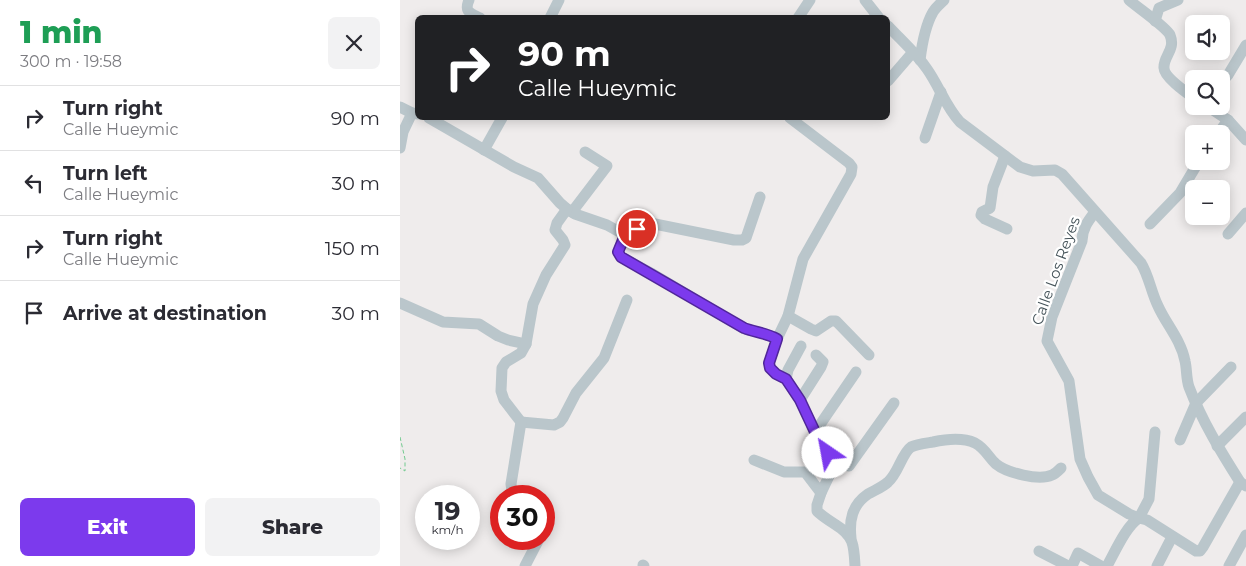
<!DOCTYPE html>
<meta charset="utf-8">
<style>
body{margin:0;font-family:Montserrat,sans-serif;background:#f2f2f3;color:#2b2b33;height:100vh;display:flex;flex-direction:column;font-size:19px;white-space:nowrap}
*{box-sizing:border-box;margin:0}
p{font-size:16px;color:#7c7c81}
.icon{flex:none;width:28px;height:28px;fill:none;stroke:currentColor;stroke-width:2;stroke-linecap:round;stroke-linejoin:round}
.map{position:relative;flex:1;overflow:hidden}
.sheet{display:flex;flex-direction:column;background:#fff;width:400px}
.sheet>*{flex:none}
.guide{position:absolute;left:15px;top:15px;width:475px;height:105px;border-radius:8px;box-shadow:0 2px 12px #0003;background:#202124;color:#fff;overflow:hidden}
.buttons{position:absolute;left:785px;top:15px;display:grid;gap:10px}
.buttons a{display:grid;place-items:center;width:45px;height:45px;border-radius:8px;background:#fff;box-shadow:0 2px 12px #0003;font-size:25px}
.speed{position:absolute;left:15px;top:485px;display:flex;gap:10px;font-size:25px;font-weight:700;text-align:center}
.speed>*{display:grid;place-content:center;width:65px;height:65px;border-radius:50%;background:#fff;box-shadow:0 2px 12px #0003;line-height:1}
.speed small{font-size:12px;font-weight:400}
.speed .limit{border:8px solid #d22;background:#fff;color:#111}
.pin{position:absolute;display:grid;place-items:center;width:42px;height:42px;color:#fff;margin:-21px;border:2px solid #fff;border-radius:50%;box-shadow:0 1px 5px #0007}
.me{position:absolute;width:55px;margin:-28px;rotate:327deg;stroke-linejoin:round;filter:drop-shadow(0 0 4px #0008)}
.turn{display:flex;align-items:center;gap:18px;height:105px;padding:0 20px;font-size:22px}
.turn .icon{width:65px;height:65px;stroke-width:2.5}
.turn b{display:block;font-size:35px;line-height:42px}
.round{display:grid;place-items:center;flex:none;width:52px;height:52px;border-radius:8px;background:#f2f2f3}
.summary{display:flex;align-items:center;justify-content:space-between;height:85px;padding:0 20px}
h1{font-size:30px;font-weight:800;line-height:38px;color:#1e9e55}
.action{display:flex;gap:10px;margin-top:auto;padding:10px 20px}
.action a{flex:1;height:58px;border-radius:8px;background:#7c3aed;color:#fff;font-size:20px;font-weight:800;line-height:58px;text-align:center}
.action a+a{background:#f2f2f3;color:#2b2b33}
ul{padding:0;list-style:none}
li{display:flex;align-items:center;gap:15px;height:65px;padding:0 20px;border-top:1px solid #e1e1e2}
li div{flex:1}
li b{display:block;font-size:19px}
li em{font-style:normal}
main{display:flex;flex:1;min-height:0}
.map>svg:first-child{display:block}
</style>
<main>
<section class="sheet">
<div class="summary"><div><h1>1 min</h1><p>300 m · 19:58</p></div><a class="round"><svg class="icon" aria-label="close" viewBox="0 0 24 24"><path d="M6 6l12 12M18 6L6 18"/></svg></a></div>
<ul>
<li><svg class="icon" aria-label="right" viewBox="0 0 24 24"><path d="M7 20v-9h11M14 6l5 5-5 5"/></svg><div><b>Turn right</b><p>Calle Hueymic</p></div><em>90 m</em></li>
<li><svg class="icon" aria-label="left" viewBox="0 0 24 24"><path d="M17 20v-9H6M10 6l-5 5 5 5"/></svg><div><b>Turn left</b><p>Calle Hueymic</p></div><em>30 m</em></li>
<li><svg class="icon" aria-label="right" viewBox="0 0 24 24"><path d="M7 20v-9h11M14 6l5 5-5 5"/></svg><div><b>Turn right</b><p>Calle Hueymic</p></div><em>150 m</em></li>
<li><svg class="icon" aria-label="arrive" viewBox="0 0 24 24"><path d="M6 21V4h12l-3 4 3 4H6"/></svg><div><b>Arrive at destination</b></div><em>30 m</em></li>
</ul>
<div class="action"><a>Exit</a><a>Share</a></div>
</section>
<div class="map">
<svg width="846" height="566" viewBox="0 0 846 566">
<rect width="100%" height="100%" fill="#efecec"/>
<g fill="none" stroke-linecap="round" stroke-linejoin="round">
<polyline stroke="#72ca8f" stroke-width="1" stroke-dasharray="4 2.5" stroke-linecap="butt" points="0,437 5,459 5,471 0,468"/>
<g stroke="#bac6cb" stroke-width="11">
<path d="M69 0C64 12 70 13 80 18"/>
<polyline points="465,0 479,18"/>
<path d="M729 0C738 8 766 27 770 35 776 50 763 56 764 68 764 77 787 93 794 98"/>
<polyline points="150,18 159,0"/>
<polyline points="398,18 410,0"/>
<polyline points="755,21 759,8 778,0"/>
<path d="M488 26C501 40 516 53 527 69 539 86 546 107 560 122L620 167 633 171 655 170 662 174 741 263C749 276 751 292 758 306 766 324 781 340 785 361 787 369 786 378 789 387 802 421 821 452 840 482L846 486"/>
<path d="M520 60C522 44 525 26 533 12 536 7 540 4 544 0"/>
<polyline points="488,81 513,52"/>
<polyline points="821,83 828,75 846,45"/>
<polyline points="807,106 828,120 846,140"/>
<polyline points="0,107 12,113 18,114"/>
<path d="M29 118 114 167 138 178 160 203 167 209 175 214 207 225 225 235 218 252 221 257 251 273 343 328C354 332 367 333 377 339L369 363 370 368 376 374 386 379 400 400 415 432 428 453 431 460 430 474 421 493 417 505V511C423 517 429 520 436 525 454 536 454 546 455 566"/>
<polyline points="818,134 828,120"/>
<polyline points="525,138 541,92"/>
<polyline points="0,148 3,132 12,113"/>
<polyline points="84,150 102,118"/>
<polyline points="605,156 593,187 590,208 582,212 581,215 585,219 607,229"/>
<polyline points="172,212 207,166 185,152"/>
<path d="M695 212C688 221 682 229 682 241L652 317 647 341 669 381 680 459 688 477 698 495 729 514 739 518C726 526 715 552 707 566"/>
<polyline points="750,224 780,193 799,161"/>
<polyline points="828,234 846,213"/>
<polyline points="225,235 250,223 334,240 342,240 346,238 360,197"/>
<polyline points="0,303 43,322 79,324 98,336 108,340 126,344"/>
<polyline points="388,316 411,329 416,331 431,321 436,321 469,355"/>
<polyline points="377,339 388,316 403,259 451,174 452,167 449,163 390,118"/>
<polyline points="386,379 388,370 401,346"/>
<polyline points="400,400 421,367 423,362 416,355"/>
<polyline points="121,422 154,425 160,422 163,418 176,393 204,358 227,300"/>
<polyline points="415,432 456,372"/>
<polyline points="755,432 749,499 739,518 747,520 796,551 800,551 803,547 840,482"/>
<polyline points="780,440 796,403 831,367"/>
<polyline points="817,446 846,417"/>
<polyline points="354,460 384,472 405,472 421,493"/>
<polyline points="431,460 449,466 494,403"/>
<polyline points="116,496 112,491 111,484 121,422 104,400 101,391 102,368 106,362 121,353 126,344 133,304 146,275 165,245 163,240 155,230 157,223 167,209"/>
<polyline points="144,519 145,524 144,528"/>
<path d="M451 538C449 520 452 505 468 494 475 490 483 487 488 482 498 474 502 453 511 447 517 444 527 443 533 442 547 439 562 437 575 443 586 449 588 457 596 464 607 473 639 481 652 475 655 474 658 471 661 468"/>
<polyline points="639,551 668,566"/>
<polyline points="243,565 244,566"/>
<polyline points="125,566 139,539"/>
<polyline points="672,566 678,553 701,566"/>
<polyline points="757,566 772,537"/>
<polyline points="829,566 846,535"/>
</g>
</g>
<g fill="none" stroke-linecap="round" stroke-linejoin="round">
<defs>
<path id="route" d="M237 229 225 235 218 252 221 257 344 328C354 332 367 333 377 339L369 363 370 368 376 374 386 379 400 400 415 432 428 453"/>
</defs>
<use href="#route" stroke="#51269a" stroke-width="12"/>
<use href="#route" stroke="#7c3aed" stroke-width="9"/>
</g>
<g text-anchor="middle" stroke-width="4.5" stroke-linejoin="round" paint-order="stroke">
<g font-size="15" fill="#455359" stroke="#fff">
<text transform="translate(656 271) rotate(-70)" y="5">Calle Los Reyes</text>
</g>
</g>
</svg>
<div class="buttons">
<a><svg class="icon" aria-label="sound" viewBox="0 0 24 24"><path d="M4 9h4l5-4v14l-5-4H4zM17 9q2 3 0 6"/></svg></a>
<a><svg class="icon" aria-label="search" viewBox="0 0 24 24"><circle cx="10" cy="10" r="6"/><path d="M15 15l6 6"/></svg></a>
<a>+</a>
<a>−</a>
</div>
<div class="speed"><div>19<small>km/h</small></div><div class="limit">30</div></div>
<div class="pin" style="left:237px;top:229px;background:#d93025"><svg class="icon" aria-label="arrive" viewBox="0 0 24 24"><path d="M6 21V4h12l-3 4 3 4H6"/></svg></div>
<svg class="me" style="left:428px;top:453px" viewBox="-20 -20 40 40"><circle r="19" fill="#fff"/><path d="M0-13L10 11 0 6-10 11z" fill="#7c3aed"/></svg>
<div class="guide">
<div class="turn"><svg class="icon" aria-label="right" viewBox="0 0 24 24"><path d="M7 20v-9h11M14 6l5 5-5 5"/></svg><div><b>90 m</b>Calle Hueymic</div></div>
</div>
</div>
</main>
